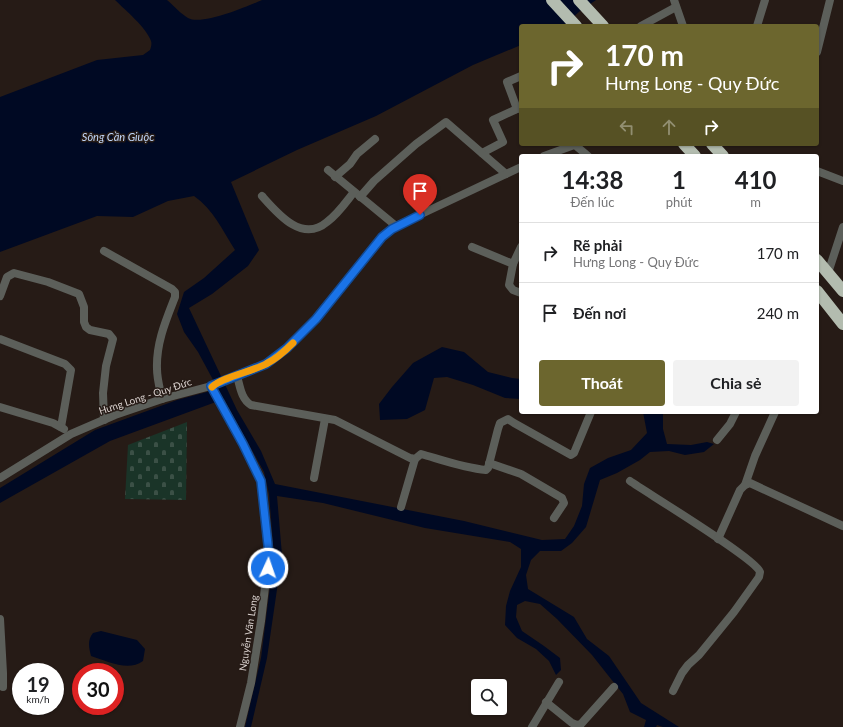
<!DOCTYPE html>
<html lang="vi">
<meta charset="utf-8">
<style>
body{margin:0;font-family:Lato,sans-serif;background:#f2f2f2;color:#202124;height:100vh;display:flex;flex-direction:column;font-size:15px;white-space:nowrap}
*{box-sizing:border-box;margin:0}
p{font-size:13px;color:#757577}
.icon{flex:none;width:22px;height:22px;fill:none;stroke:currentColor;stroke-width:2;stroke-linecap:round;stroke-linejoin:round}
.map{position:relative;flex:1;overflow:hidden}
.sheet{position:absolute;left:519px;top:154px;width:300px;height:260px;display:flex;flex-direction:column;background:#fff;border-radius:4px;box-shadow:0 1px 3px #0004}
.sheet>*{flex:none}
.hud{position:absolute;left:519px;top:24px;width:300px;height:122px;border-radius:4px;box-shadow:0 1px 3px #0004;background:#6c662e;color:#fff;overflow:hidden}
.controls{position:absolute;left:471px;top:679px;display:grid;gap:8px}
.controls a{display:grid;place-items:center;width:36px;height:36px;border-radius:4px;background:#fff;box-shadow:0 1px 3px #0004;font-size:20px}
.speed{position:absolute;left:12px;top:663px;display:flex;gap:8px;font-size:20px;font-weight:700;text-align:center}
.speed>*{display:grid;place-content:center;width:52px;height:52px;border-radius:50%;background:#fff;box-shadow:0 1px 3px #0004;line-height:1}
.speed small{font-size:10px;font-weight:400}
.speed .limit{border:6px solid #d22;background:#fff;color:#111}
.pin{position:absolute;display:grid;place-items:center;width:34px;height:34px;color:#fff;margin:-41px -17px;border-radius:50% 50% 50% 0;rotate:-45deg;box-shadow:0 0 4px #0007}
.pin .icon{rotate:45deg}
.me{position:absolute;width:44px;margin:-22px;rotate:3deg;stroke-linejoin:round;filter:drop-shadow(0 0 3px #0008)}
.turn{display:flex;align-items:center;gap:14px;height:84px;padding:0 20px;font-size:18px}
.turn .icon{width:52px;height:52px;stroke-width:2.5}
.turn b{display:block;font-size:28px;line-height:34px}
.lanes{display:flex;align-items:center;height:38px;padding:0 20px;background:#0003;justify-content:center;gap:20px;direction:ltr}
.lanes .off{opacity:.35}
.eta{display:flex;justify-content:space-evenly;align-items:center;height:68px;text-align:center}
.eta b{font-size:24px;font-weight:700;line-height:28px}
.cta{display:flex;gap:8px;margin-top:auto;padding:8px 20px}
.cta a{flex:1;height:46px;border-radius:4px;background:#6c662e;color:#fff;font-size:16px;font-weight:700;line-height:46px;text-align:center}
.cta a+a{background:#f2f2f2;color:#202124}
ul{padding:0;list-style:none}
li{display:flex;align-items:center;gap:12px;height:60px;padding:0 20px;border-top:1px solid #e0e0e0}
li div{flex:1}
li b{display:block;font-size:15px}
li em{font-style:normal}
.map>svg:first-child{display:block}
</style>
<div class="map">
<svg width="843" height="727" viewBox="0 0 843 727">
<defs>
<pattern id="cemetery-stones" width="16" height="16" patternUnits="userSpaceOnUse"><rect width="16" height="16" fill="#1a3428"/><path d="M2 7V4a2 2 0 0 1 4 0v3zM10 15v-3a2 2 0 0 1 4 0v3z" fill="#3b5046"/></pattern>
</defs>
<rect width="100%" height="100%" fill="#261b16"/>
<polygon fill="url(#cemetery-stones)" points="187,422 186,500 125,499 128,445"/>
<g fill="#000923">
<path d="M115 0H167C174 6 181 14 188 18 202 26 248 6 262 0H596L580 11 563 26H521V45L473 65 376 116 297 150 231 182 259 250 248 266 212 294 189 308 237 410 261 451 275 484 464 521 542 540 565 539 574 526 582 506 584 484 590 468 608 458 631 450 647 433 643 412H663V429L667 444 691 445 707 442 714 444 704 452 685 455 669 451 650 452 640 460 617 473 600 480 586 527 572 543 561 551H540L531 560 526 575 528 589 574 617 587 639 609 656 641 703 679 727H663L657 725 656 727H644L646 720 630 712 623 694 607 674 592 655 557 619 540 604 525 601 517 605 516 617 522 631 544 646 560 658 561 670 556 675 549 661 536 649 517 638 505 625 506 606 510 591 521 567V549L510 542 425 528 323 503 277 496 282 555 267 658 251 727H245L261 658 274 555 269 494 264 472 224 399 110 441 0 503V488L95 430 177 400 218 389 198 352 184 332 177 314 184 292 204 278 235 250C223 231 213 209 194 196L168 201 133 217 97 216 0 252V97L97 60 143 55 150 50C151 47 152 44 151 41 146 27 126 11 115 0Z"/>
<polygon points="442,347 464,352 488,372 512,378 521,379 521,399 505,398 473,385 447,377 434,378 425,410 407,419 380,420 379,404 392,387 413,363"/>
<path d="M101 631 137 640 145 649 143 661C128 672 107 661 91 656 89 648 87 640 93 633Z"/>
</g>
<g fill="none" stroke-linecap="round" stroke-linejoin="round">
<g stroke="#5c5f5a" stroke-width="8">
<polyline points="674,0 683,26"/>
<polyline points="641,26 676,7"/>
<polyline points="757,26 765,0"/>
<polyline points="817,52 830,0"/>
<polyline points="517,109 507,82 521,76"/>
<polyline points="575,145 588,156"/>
<polyline points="482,153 503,142 493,120 521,107"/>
<polyline points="544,156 577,144"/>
<polyline points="328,170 396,226"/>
<polyline points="817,171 843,181"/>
<polyline points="335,177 350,164 357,154 375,139"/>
<path d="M262 196C278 214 302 243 327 222 338 214 346 202 354 192"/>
<polyline points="360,197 374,181 416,144 446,122 506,174"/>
<polyline points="472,247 513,264 509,285 513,290 521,293"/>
<path d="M104 251 172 289 175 292V297C166 320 156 343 157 369 157 379 160 389 162 399"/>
<polyline points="513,264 521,247"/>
<polyline points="828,273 843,227"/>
<polyline points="0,296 7,277 14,273 48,282 79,294 84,307 84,322 86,327 90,330 109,334 113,339 106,366 103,393 104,420"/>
<polyline points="0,339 65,364 71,370 61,427"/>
<path d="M237 376C240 386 241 399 251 405L335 420 410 458 415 459 421 454C442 460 464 468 486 470L488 468 498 429 500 423 508 419 514 423 571 455 574 453 591 412"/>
<polyline points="211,386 243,444 261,481 269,554 261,621 251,683 240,727"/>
<polyline points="0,407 53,423 64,429"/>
<polyline points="717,440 730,424 736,412"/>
<polyline points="489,463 521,474 562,498 564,503 554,518"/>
<polyline points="0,478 71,434 115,415 162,399 211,386 266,364 287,348 316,319 386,233 396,226 521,167"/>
<polyline points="314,478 325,419"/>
<path d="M630 481C649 494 756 559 760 572L759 577 734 612 699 655 688 665 682 673 673 691"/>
<polyline points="745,485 755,456 775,412"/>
<polyline points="401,507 415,459"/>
<polyline points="718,539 740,490 745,485 750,483 843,526"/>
<polyline points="0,619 3,673 3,687"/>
<polyline points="546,702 572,723 577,725 581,724 614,687"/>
<polyline points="532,727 559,682"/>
</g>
<g stroke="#b3bcaf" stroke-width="12">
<polyline points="552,0 576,26"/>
<polyline points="579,0 603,26"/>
<polyline points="684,144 695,156"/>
<polyline points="712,144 723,156"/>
<polyline points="817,260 843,291"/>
<polyline points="817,291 843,324"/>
</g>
</g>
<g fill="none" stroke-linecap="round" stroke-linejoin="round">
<defs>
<polyline id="route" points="268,568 269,554 261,481 243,444 211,386 266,364 287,348 316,319 382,237 392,229 420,215"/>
</defs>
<use href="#route" stroke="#114b97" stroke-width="10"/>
<use href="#route" stroke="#1a73e8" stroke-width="7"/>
<path stroke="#f59e0b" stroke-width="7" d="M212 387C222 377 251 372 266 364 276 359 285 351 293 343"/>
</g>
<g text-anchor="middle" stroke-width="3" stroke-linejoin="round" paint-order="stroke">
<g font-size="10" fill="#dcd4d1" stroke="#261b16">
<text transform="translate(145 396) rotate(-18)" y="4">Hưng Long - Quy Đức</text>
<text transform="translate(248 633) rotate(-81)" y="4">Nguyễn Văn Long</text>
</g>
<g font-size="11" font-style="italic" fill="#c0d6f9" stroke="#261b16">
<text x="118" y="141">Sông Cần Giuộc</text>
</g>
</g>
</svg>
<div class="controls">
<a><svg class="icon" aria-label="search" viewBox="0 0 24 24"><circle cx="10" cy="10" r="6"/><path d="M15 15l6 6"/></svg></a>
</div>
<div class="speed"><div>19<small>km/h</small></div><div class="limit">30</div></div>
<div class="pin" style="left:420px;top:215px;background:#d93025"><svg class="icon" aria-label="arrive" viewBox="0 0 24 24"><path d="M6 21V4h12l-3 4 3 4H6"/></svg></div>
<svg class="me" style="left:268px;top:568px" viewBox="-20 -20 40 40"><circle r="17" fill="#1a73e8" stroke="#fff" stroke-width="3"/><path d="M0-11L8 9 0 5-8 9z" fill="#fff"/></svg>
<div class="hud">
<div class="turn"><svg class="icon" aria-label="right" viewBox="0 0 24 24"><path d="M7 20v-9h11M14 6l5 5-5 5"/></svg><div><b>170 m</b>Hưng Long - Quy Đức</div></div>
<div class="lanes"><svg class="icon off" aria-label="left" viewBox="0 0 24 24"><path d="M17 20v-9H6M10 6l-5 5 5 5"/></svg><svg class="icon off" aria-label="ahead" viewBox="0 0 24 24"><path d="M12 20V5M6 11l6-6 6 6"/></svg><svg class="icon" aria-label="right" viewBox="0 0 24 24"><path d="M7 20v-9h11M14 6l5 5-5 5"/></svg></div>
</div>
<section class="sheet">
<div class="eta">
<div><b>14:38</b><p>Đến lúc</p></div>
<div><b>1</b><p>phút</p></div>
<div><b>410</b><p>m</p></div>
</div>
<ul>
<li><svg class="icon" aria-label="right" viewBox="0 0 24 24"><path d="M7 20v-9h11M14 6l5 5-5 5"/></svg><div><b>Rẽ phải</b><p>Hưng Long - Quy Đức</p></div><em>170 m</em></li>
<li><svg class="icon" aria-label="arrive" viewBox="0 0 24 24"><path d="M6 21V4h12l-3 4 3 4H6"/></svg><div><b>Đến nơi</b></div><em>240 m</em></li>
</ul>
<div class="cta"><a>Thoát</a><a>Chia sẻ</a></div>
</section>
</div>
